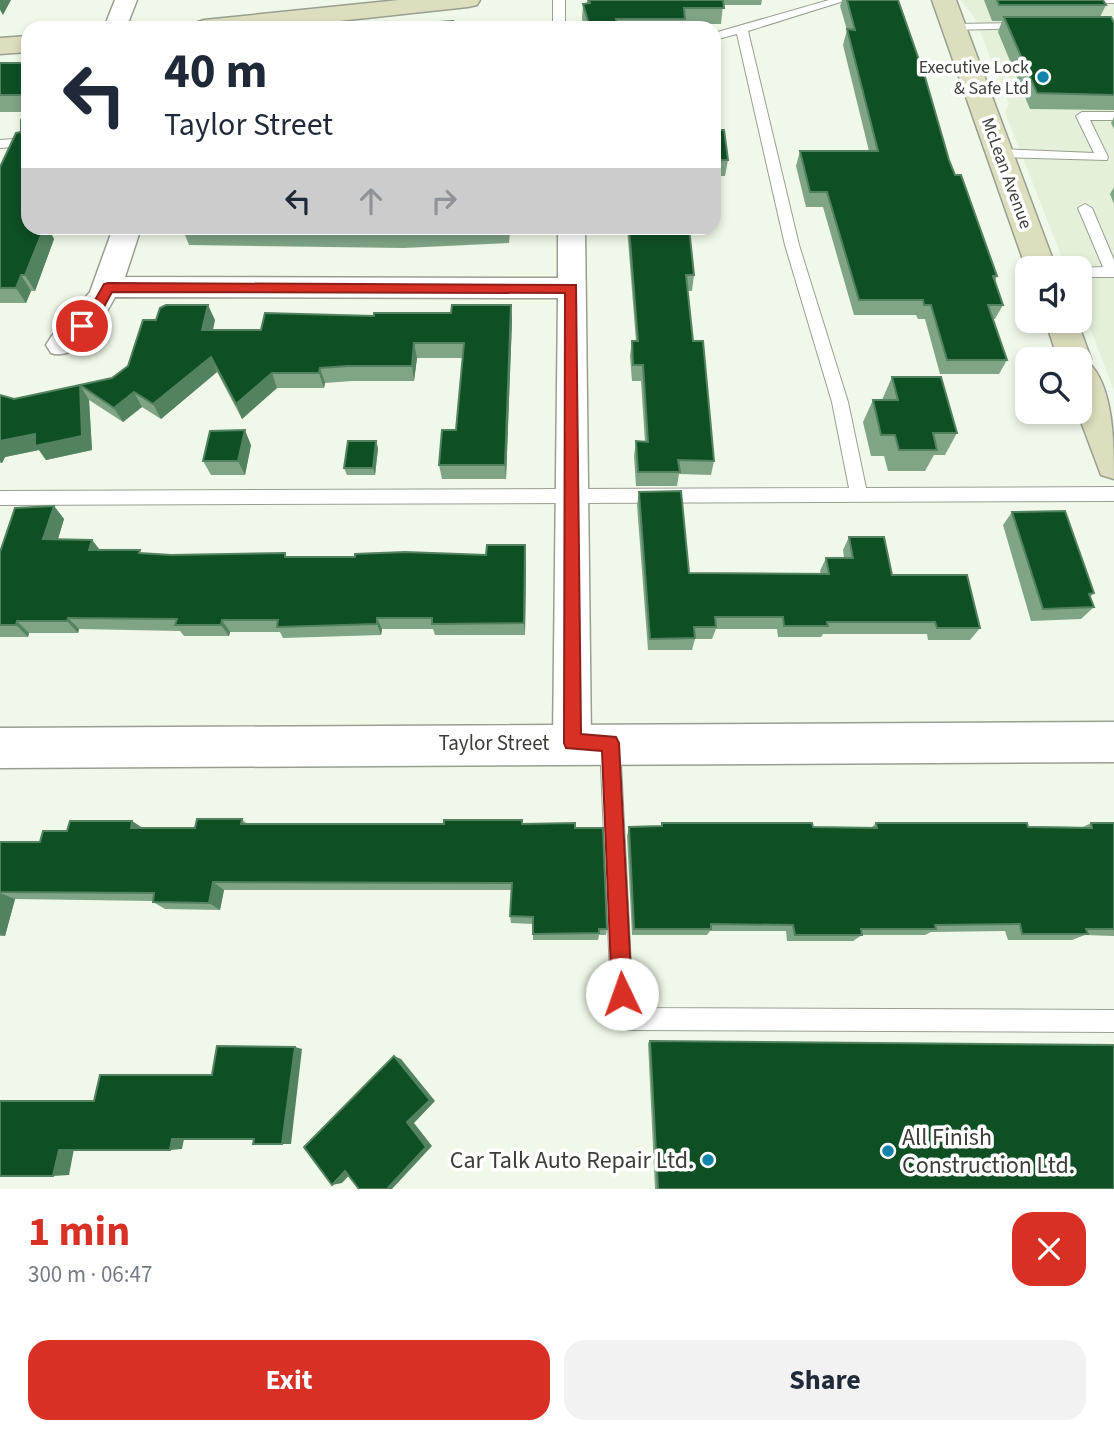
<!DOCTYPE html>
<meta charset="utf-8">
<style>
body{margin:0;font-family:"Source Sans 3",sans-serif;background:#f2f2f3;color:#1f2937;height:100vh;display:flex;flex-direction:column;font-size:26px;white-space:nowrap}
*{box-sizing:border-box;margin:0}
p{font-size:23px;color:#747a83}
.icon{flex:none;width:38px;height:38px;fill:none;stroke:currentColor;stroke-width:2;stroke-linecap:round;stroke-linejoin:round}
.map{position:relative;height:1189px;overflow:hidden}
.drawer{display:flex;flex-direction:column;background:#fff;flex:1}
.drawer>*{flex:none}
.top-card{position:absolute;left:21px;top:21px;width:700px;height:214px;border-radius:21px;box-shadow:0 4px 10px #0003;background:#fff;color:#1f2937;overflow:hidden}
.buttons{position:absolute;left:1015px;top:256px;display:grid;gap:14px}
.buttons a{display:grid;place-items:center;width:77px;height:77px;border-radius:14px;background:#fff;box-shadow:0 4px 10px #0003;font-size:35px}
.pin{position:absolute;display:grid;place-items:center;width:60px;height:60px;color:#fff;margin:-30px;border:4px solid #fff;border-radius:50%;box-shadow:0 2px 7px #0007}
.me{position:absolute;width:77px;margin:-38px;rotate:357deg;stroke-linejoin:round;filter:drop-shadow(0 0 5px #0008)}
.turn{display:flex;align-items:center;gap:24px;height:147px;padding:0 28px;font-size:32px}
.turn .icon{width:91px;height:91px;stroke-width:2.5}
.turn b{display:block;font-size:49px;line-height:60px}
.lanes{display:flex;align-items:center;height:66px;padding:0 28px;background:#0003;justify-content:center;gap:35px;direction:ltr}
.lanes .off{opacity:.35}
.round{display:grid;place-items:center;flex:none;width:74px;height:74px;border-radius:21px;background:#f2f2f3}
.headline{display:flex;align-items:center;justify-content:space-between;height:119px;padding:0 28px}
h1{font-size:42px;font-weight:700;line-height:52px;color:#d93025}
.button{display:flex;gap:14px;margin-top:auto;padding:14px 28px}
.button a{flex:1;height:80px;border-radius:21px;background:#d93025;color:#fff;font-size:28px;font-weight:700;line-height:80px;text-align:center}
.button a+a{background:#f2f2f3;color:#1f2937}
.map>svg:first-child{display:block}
</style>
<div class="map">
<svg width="1114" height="1189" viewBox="0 0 1114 1189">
<rect width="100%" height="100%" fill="#f0f9e9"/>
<polygon fill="#e4f0d9" points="961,0 1114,0 1114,390 1080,302 1080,268 1066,268 1005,112 1009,104 974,17"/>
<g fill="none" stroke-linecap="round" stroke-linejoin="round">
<defs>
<g id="service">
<rect x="553" y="0" width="12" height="28"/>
<polygon points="829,0 847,0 748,31 799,245 848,402 866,488 1114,487 1114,501 0,505 0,491 849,488 832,402 785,245 737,34 714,40 714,33"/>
<polygon points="1093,0 1114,0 1114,3 1099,3"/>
<polygon points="1023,23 1029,26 1027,28 954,30 948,27 954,24"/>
<polygon points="1082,112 1114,112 1114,120 1090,120 1108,157 1107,160 1000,157 994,153 1000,149 1094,153 1076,116"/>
<polygon points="28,138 28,146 0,148 0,140"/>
<polygon points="1085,204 1092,208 1114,260 1114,277 1080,277 1078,268 1103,267 1078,208"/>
<polygon points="610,734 617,737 620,743 633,1008 1114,1010 1114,1032 623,1030 615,1027 612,1019 600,743 603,737"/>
</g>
<g id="minor">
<polygon points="115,0 137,0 126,28 104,28"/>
<path d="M113 228H141L125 277 558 278V228H585L591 742 586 755 572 760 558 755 553 742 558 298 115 297C103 319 80 362 51 353L46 345 51 337 90 292Z"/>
</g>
<polygon id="tertiary" points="1114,722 1114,762 0,768 0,728"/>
<g id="secondary">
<polygon points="399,0 480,0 477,5 468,7 274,28 191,28 195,23 204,20"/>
<polygon points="932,0 956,0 1056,268 1027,268 1027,271 1026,268"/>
<polygon points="28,36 28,52 0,54 0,38"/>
<path d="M1045 320H1077L1091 359 1089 363C1114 387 1114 446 1114 479L1101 475 1077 411H1080V359H1058Z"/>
</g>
</defs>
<use href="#service" stroke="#989f91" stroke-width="2"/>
<use href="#minor" stroke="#989f91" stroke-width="3"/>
<use href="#tertiary" stroke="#989f91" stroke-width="3"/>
<use href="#secondary" stroke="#989f91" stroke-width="3"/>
<use href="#service" fill="#fff" fill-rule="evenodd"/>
<use href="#minor" fill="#fff" fill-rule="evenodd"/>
<use href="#tertiary" fill="#fff" fill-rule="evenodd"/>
<use href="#secondary" fill="#dddebd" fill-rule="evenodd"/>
</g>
<g fill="#80a486">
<polygon points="587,0 762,0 761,5 723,5 721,24 685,24 684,28 585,28 582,19 583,4 587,3"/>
<polygon points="842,0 898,0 949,160 997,276 995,281 1003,305 995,319 993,319 1007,360 999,374 940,374 925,319 918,319 916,315 854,315 823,207 806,207 796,166 800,151 869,151 843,45 847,30 840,6"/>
<polygon points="984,0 1103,0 1106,5 1100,17 1114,23 1114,110 1030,109 998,32 1002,21 992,21"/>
<polygon points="0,63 28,63 28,228 48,228 54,239 35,291 31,291 26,303 0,303 0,167 21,132 25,112 0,112"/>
<polygon points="1114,117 1114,129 1111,123"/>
<polygon points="714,130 728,160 725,176 719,176 720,196 717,212 714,212"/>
<polygon points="1114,187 1114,204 1110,194"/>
<polygon points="170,228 529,228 529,234 510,233 509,243 404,248 189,245 185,235 173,235"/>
<polygon points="627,228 689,228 694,275 692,291 687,291 693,341 714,461 711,475 679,474 677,486 636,486 634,456 636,441 645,442 641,381 632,381 630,356 632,341 636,341"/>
<polygon points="511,305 512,321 506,479 442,479 439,465 456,430 463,358 417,358 414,381 352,381 325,383 324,388 277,388 242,419 217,372 161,419 142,407 123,422 89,400 92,450 46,460 39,450 5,457 2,463 0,463 0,395 14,399 112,378 215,320 213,330 261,330 374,316 451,313"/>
<polygon points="892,377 957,433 945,455 934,455 925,471 888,471 884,456 871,456 863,422 873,400 882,400"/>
<polygon points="251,445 245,475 211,475 203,461"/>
<polygon points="378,448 375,475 347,475 344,468"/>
<polygon points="639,492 689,573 821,574 820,571 826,558 844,558 843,550 849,537 892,575 980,628 970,640 928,640 927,634 823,634 821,637 778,637 777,629 716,629 712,639 695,639 692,650 648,650 637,505"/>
<polygon points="54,506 64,519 58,539 92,540 100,550 171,555 287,557 526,558 525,635 435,635 433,629 382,629 381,635 283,638 280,632 230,632 229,636 184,636 180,631 79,629 78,633 29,633 28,637 0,637 0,552"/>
<polygon points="1012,512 1094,593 1090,597 1094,607 1081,619 1031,621 1003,525"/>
<polygon points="242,819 247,824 523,824 575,828 607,929 606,935 599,935 598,940 533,940 533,924 511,923 510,916 511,890 224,890 220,910 165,909 153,902 153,901 15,899 5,936 0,936 0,842 40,842 67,831 132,821 143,828 195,828"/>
<polygon points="662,823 871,828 876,823 1083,827 1091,823 1114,823 1114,936 1085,935 1072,940 1008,940 1005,931 931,932 925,935 862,935 853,941 787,941 786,931 710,931 707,935 632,935 627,836 629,827 661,826"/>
<polygon points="650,1041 1114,1189 655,1189 648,1043"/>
</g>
<g fill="#52825f">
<polygon points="0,0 11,0 3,15 0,10"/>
<polygon points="44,228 48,228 54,239 35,291 25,275"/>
<polygon points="21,275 31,291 26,303 16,288"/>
<polygon points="208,305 215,320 209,345 202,330"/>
<polygon points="511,305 512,321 506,479 505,465"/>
<polygon points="414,343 417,358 414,381 412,366"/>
<polygon points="211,357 217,372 161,419 153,404"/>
<polygon points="320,368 325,383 324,388 319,373"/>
<polygon points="272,373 277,388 242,419 236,404"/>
<polygon points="80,385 89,400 92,450 46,460 39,450 5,457 2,463 0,461 0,441 35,434"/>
<polygon points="134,392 142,407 123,422 114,408"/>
<polygon points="245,430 251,445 245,475 238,461"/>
<polygon points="376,441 378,448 375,475 373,468"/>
<polygon points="54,506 64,519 54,552 43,539"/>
<polygon points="92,540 102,553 89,550"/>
<polygon points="525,545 526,558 525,635 524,623"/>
<polygon points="68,618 79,629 78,633 67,621"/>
<polygon points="377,618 382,629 381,635 377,624"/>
<polygon points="222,620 230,632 229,636 221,625"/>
<polygon points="17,621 29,633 28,637 16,625"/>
<polygon points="132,821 145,830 131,828"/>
<polygon points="213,882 224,890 220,910 209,903"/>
<polygon points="0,893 15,899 5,936 0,934"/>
<polygon points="295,1047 302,1049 291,1144 282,1144"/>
<polygon points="394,1056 401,1059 435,1101 414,1123 432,1146 392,1189 387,1189"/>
<polygon points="172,1139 184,1139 182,1149 170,1150"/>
<polygon points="74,1149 69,1175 53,1176 59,1150"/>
<polygon points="355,1169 342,1183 332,1185 345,1171"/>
</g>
<g fill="#0f4f24" stroke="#52825f" stroke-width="2">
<polygon points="589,0 723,0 724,8 684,8 685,19 616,19 618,26 590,28 583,4 590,3"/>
<polygon points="847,0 898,0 925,77 949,160 955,175 961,175 997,276 993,276 1003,305 988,305 1007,360 947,360 931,305 924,305 923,300 859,300 827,192 810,192 800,151 878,151 847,29 855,30"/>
<polygon points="997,0 1103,0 1106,5 999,5"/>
<polygon points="1004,17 1111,17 1114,23 1114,95 1037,93"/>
<polygon points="453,21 452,28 378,28 378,26"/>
<rect x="0" y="63" width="28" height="32"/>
<polygon points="28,105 28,228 44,228 25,275 21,275 16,288 0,288 0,167 16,133 21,132 21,120"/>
<polygon points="714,130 724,130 728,160 717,160 720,196 714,196"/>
<polygon points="183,228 508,228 401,232 183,229"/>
<polygon points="629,228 689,228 694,275 686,275 693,341 703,341 714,461 678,460 680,472 638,472 636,441 648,442 643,365 633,365 632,341 638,341"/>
<polygon points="166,305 208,305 202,330 261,330 265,313 374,316 374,313 451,313 452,305 511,305 505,465 439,465 442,430 456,430 464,343 414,343 412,366 348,366 320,368 319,373 272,373 236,404 211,357 153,404 134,392 114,408 80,385 112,378 128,366 143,320 156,320 160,308"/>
<polygon points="892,377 941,377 957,433 933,433 937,450 899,450 895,435 881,435 873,400 898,400"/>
<polygon points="80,385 82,436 35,446 35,434 0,441 0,395 14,399"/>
<polygon points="245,430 238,461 203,461 210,431"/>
<polygon points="348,441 376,441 373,468 344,468"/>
<polygon points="681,491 689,573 829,574 826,558 853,558 849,537 884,537 892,575 967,575 980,628 937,628 935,622 827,622 828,626 784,626 783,617 715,617 716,627 694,627 695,638 650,639 639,492"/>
<polygon points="54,506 43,539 92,540 89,550 140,550 139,553 171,555 285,553 285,557 355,557 355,554 405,552 486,555 487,545 525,545 524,623 432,624 432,618 377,618 377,624 277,627 278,620 222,620 221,625 175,625 177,619 68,618 67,621 17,621 16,625 0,625 0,552 15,508"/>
<polygon points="1065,511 1094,593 1089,594 1094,607 1043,609 1012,512"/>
<polygon points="197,819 242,819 241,824 444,824 444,820 522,820 522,824 575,823 575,828 603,828 607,929 599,929 599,933 533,934 533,917 510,916 512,883 213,882 209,903 153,902 154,893 0,892 0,842 40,842 43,831 67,831 70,821 132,821 131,828 195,828"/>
<polygon points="662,823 812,823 813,827 877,828 876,823 1027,823 1028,827 1092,828 1091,823 1114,823 1114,929 1086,929 1088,934 1022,934 1020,924 935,925 936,929 861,929 862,935 795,935 793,925 711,924 711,929 634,929 629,827 662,826"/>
<polygon points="650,1041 1114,1045 1114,1189 658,1189"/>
<polygon points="217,1046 295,1047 282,1144 253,1144 254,1139 172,1139 170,1150 59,1150 53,1176 0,1176 0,1101 94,1101 100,1075 212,1075"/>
<polygon points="394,1056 430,1100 407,1122 426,1147 387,1189 359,1189 345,1171 332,1185 304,1147"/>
</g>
<polygon fill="#d93025" stroke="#8d1f18" stroke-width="2" points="108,283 576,285 581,734 616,737 619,743 632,994 629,1001 622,1004 615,1001 612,994 602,751 566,748 564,743 565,293 112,292 99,316 87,329 78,329 78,322 90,309 104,284"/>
<g fill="#1284aa" stroke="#fff" stroke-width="2.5">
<circle cx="1043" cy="77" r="7"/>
<circle cx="888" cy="1151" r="7"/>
<circle cx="708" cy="1160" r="7"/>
</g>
<g text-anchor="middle" stroke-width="7" stroke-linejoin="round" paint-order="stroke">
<g font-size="18" fill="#3b3e38" stroke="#fff" text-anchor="end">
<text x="1029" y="73">Executive Lock<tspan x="1029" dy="21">&amp; Safe Ltd</tspan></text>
</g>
<g font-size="18" fill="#3b3e38" stroke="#fff">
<text transform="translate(1007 173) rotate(70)" y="6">McLean Avenue</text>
</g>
<g font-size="21" fill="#3b3e38" stroke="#fff">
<text x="494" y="750">Taylor Street</text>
</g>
<g font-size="24" fill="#3b3e38" stroke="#fff" text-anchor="start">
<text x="902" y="1145">All Finish<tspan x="902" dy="28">Construction Ltd.</tspan></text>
<text x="694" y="1168" text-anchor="end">Car Talk Auto Repair Ltd.</text>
</g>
</g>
</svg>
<div class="buttons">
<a><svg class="icon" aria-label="sound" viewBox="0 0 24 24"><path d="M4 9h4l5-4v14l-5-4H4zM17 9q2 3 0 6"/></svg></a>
<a><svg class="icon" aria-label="search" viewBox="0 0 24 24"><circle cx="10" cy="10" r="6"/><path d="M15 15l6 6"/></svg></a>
</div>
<div class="pin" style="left:82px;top:326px;background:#d93025"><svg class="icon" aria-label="arrive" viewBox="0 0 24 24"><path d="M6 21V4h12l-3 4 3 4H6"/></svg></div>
<svg class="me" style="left:622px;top:994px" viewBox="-20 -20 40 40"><circle r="19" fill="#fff"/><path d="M0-13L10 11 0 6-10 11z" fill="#d93025"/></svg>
<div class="top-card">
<div class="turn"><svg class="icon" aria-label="left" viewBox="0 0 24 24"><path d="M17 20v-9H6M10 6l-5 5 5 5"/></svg><div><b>40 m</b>Taylor Street</div></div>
<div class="lanes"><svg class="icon" aria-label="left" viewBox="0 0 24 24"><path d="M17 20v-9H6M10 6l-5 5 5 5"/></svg><svg class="icon off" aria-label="ahead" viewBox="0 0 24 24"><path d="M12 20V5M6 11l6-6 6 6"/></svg><svg class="icon off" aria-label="right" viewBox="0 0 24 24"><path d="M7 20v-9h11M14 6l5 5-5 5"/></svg></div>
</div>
</div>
<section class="drawer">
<div class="headline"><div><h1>1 min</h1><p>300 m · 06:47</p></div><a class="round" style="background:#d93025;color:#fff"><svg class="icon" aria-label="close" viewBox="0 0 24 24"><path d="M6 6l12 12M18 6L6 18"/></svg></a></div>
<div class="button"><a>Exit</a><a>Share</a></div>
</section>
